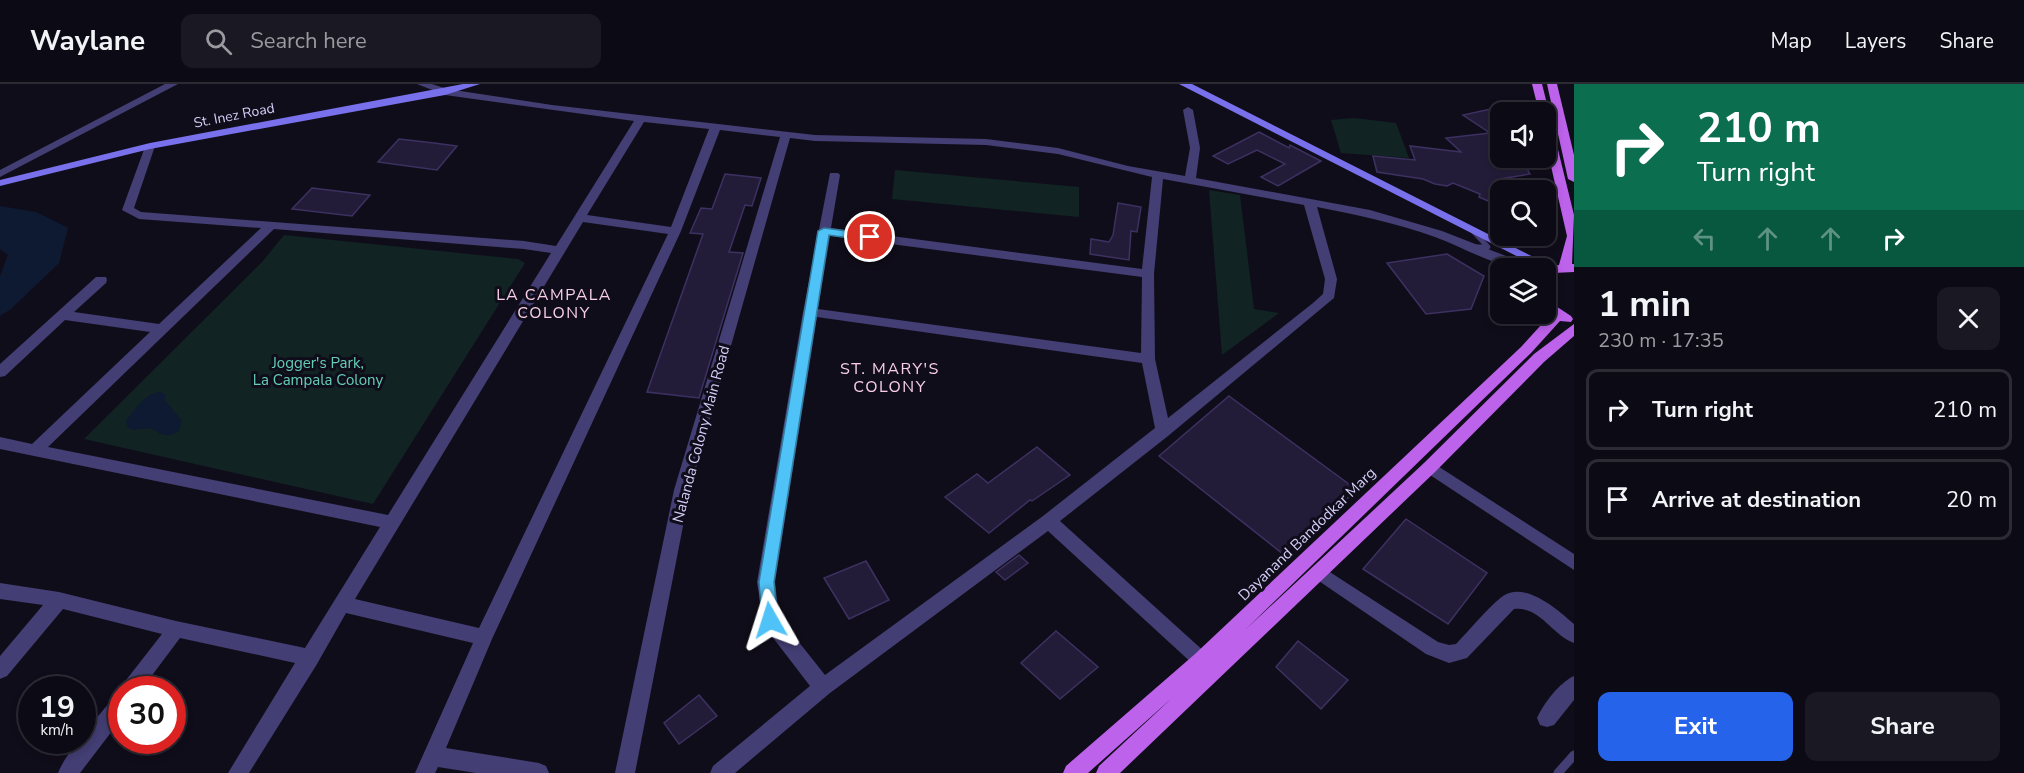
<!DOCTYPE html>
<meta charset="utf-8">
<style>
body{margin:0;font-family:"Nunito Sans",sans-serif;background:#1a1822;color:#f1f3f6;height:100vh;display:flex;flex-direction:column;font-size:22px;white-space:nowrap}
*{box-sizing:border-box;margin:0}
p{font-size:20px;color:#9a9aa0}
.icon{flex:none;width:33px;height:33px;fill:none;stroke:currentColor;stroke-width:2;stroke-linecap:round;stroke-linejoin:round}
.map{position:relative;flex:1;overflow:hidden}
.panel{display:flex;flex-direction:column;background:#0c0a14;width:450px}
.panel>*{flex:none}
.banner{background:#0b6e4f;color:#fff;overflow:hidden}
.controls{position:absolute;left:1490px;top:18px;display:grid;gap:12px}
.controls a{display:grid;place-items:center;width:66px;height:66px;border-radius:12px;background:#0c0a14;box-shadow:0 3px 9px #0003,0 0 0 2px #2c2b34;font-size:30px}
.speed{position:absolute;left:18px;top:592px;display:flex;gap:12px;font-size:30px;font-weight:700;text-align:center}
.speed>*{display:grid;place-content:center;width:78px;height:78px;border-radius:50%;background:#0c0a14;box-shadow:0 3px 9px #0003,0 0 0 2px #2c2b34;line-height:1}
.speed small{font-size:15px;font-weight:400}
.speed .limit{border:9px solid #d22;background:#fff;color:#111}
.pin{position:absolute;display:grid;place-items:center;width:51px;height:51px;color:#fff;margin:-26px;border:3px solid #fff;border-radius:50%;box-shadow:0 2px 6px #0007}
.me{position:absolute;width:66px;margin:-33px;rotate:354deg;stroke-linejoin:round;filter:drop-shadow(0 0 4px #0008)}
.turn{display:flex;align-items:center;gap:21px;height:126px;padding:0 24px;font-size:27px}
.turn .icon{width:78px;height:78px;stroke-width:2.5}
.turn b{display:block;font-size:42px;line-height:51px}
.lanes{display:flex;align-items:center;height:57px;padding:0 24px;background:#0003;justify-content:center;gap:30px;direction:ltr}
.lanes .off{opacity:.35}
.round{display:grid;place-items:center;flex:none;width:63px;height:63px;border-radius:12px;background:#1a1822}
.overview{display:flex;align-items:center;justify-content:space-between;height:102px;padding:0 24px}
h1{font-size:36px;font-weight:700;line-height:45px}
.primary-button{display:flex;gap:12px;margin-top:auto;padding:12px 24px}
.primary-button a{flex:1;height:69px;border-radius:12px;background:#2563eb;color:#fff;font-size:24px;font-weight:700;line-height:69px;text-align:center}
.primary-button a+a{background:#1a1822;color:#f1f3f6}
ul{padding:0;list-style:none}
li{display:flex;align-items:center;gap:18px;height:81px;margin:0 12px 9px;padding:0 12px;border:3px solid #2c2b34;border-radius:12px}
li div{flex:1}
li b{display:block;font-size:22px}
li em{font-style:normal}
header{display:flex;align-items:center;gap:36px;box-sizing:border-box;height:84px;padding:0 30px;background:#0c0a14;border-bottom:2px solid #2c2b34}
header strong{font-size:28px}
nav{display:flex;gap:33px;margin-inline-start:auto;font-size:21px}
.search{width:420px;height:54px;background:#1a1822;display:flex;align-items:center;gap:15px;box-sizing:border-box;padding:0 21px;border-radius:12px;color:#9a9aa0;font-size:22px}
main{display:flex;flex:1;min-height:0}
.map>svg:first-child{display:block}
</style>
<header>
<strong>Waylane</strong>
<div class="search"><svg class="icon" aria-label="search" viewBox="0 0 24 24"><circle cx="10" cy="10" r="6"/><path d="M15 15l6 6"/></svg>Search here</div>
<nav><a>Map</a><a>Layers</a><a>Share</a></nav>
</header>
<main>
<div class="map">
<svg width="1574" height="689" viewBox="0 0 1574 689">
<rect width="100%" height="100%" fill="#100d1a"/>
<g fill="#112323">
<polygon points="1354,34 1396,39 1409,74 1341,69 1331,36"/>
<polygon points="895,86 1079,103 1079,133 892,115"/>
<polygon points="1209,106 1240,111 1254,225 1279,229 1222,271"/>
<polygon points="284,151 518,175 525,179 373,420 84,355 262,178"/>
</g>
<g fill="#0e1932">
<polygon points="0,122 36,128 68,144 59,179 11,225 0,232 0,192 8,171 0,165"/>
<path d="M160 308 165 310V316L182 337 178 348C161 355 163 349 149 344L134 346 128 344 126 337C135 326 145 309 160 308Z"/>
</g>
<g fill="#231c38" stroke="#3d3161" stroke-width="1.5">
<polygon points="1500,23 1500,74 1517,74 1523,78 1530,90 1500,95 1500,122 1479,113 1480,110 1453,99 1447,102 1435,100 1423,95 1377,88 1373,72 1415,76 1410,62 1461,68 1446,54 1490,49 1463,31"/>
<polygon points="1259,48 1289,64 1290,61 1321,77 1278,102 1261,93 1285,80 1257,66 1228,80 1213,72"/>
<polygon points="399,55 434,59 457,62 437,86 378,78"/>
<polygon points="725,90 761,94 752,122 745,121 729,168 743,169 699,314 647,308 703,150 690,149 701,124 712,125"/>
<polygon points="312,104 370,111 352,132 292,125"/>
<polygon points="1118,119 1141,123 1137,148 1131,147 1129,176 1090,170 1091,155 1109,158 1113,151"/>
<polygon points="1447,170 1484,192 1471,225 1426,230 1387,179"/>
<polygon points="1229,312 1357,406 1283,470 1159,372"/>
<polygon points="1037,363 1070,391 1032,417 1030,416 989,449 945,413 977,390 988,399"/>
<polygon points="1406,435 1487,489 1448,540 1363,485"/>
<polygon points="1019,471 1028,479 1005,496 996,488"/>
<polygon points="866,477 889,516 849,535 824,494"/>
<polygon points="1056,547 1098,583 1060,615 1021,579"/>
<polygon points="1298,557 1348,596 1321,625 1276,583"/>
<polygon points="699,611 717,632 679,660 664,639"/>
</g>
<g fill="none" stroke-linecap="round" stroke-linejoin="round">
<polyline stroke="#433e73" stroke-width="5" points="1472,146 1488,163 1473,163"/>
<polyline stroke="#433e73" stroke-width="9" points="1558,689 1574,671"/>
<g fill="#433e73" fill-rule="evenodd">
<polygon points="165,0 178,0 0,93 0,86"/>
<path d="M417 0H432L447 5 552 21 815 51 986 55 1058 64 1128 82 1185 92 1190 64 1183 26 1188 23 1193 26 1200 64 1196 94 1370 126 1442 147 1529 181 1531 184C1502 187 1463 163 1435 153 1396 139 1357 131 1317 123L1337 195 1334 214 1168 352 1060 437 1207 570 1210 576 1207 582 1201 585 1195 582 1048 447 830 609 735 689H710L713 682 810 602 764 542 757 498 803 228 830 89H838L840 91 831 144 1142 185 1152 93 1058 70 986 61 815 57 790 54 690 406 635 689H615L674 406 780 53 720 46 681 147 492 555 446 664 539 679 546 682 549 689H476L438 683 435 689H415L473 559 346 529 317 580 249 689H228L295 579 180 554 141 606H122V608L121 606 123 600 162 550 63 525 7 592 0 595V572L43 521 0 515V499L59 508 176 537 305 564 380 443 0 365V353L32 360 150 248 65 236 5 292 0 293V280L96 193H106L107 196 106 199 74 228 159 240 261 144 139 135 122 126 146 60H154L155 62 134 124 141 128 524 157 556 162 634 37 445 11ZM644 38 709 45 671 143 587 131ZM1163 95 1304 121 1325 195 1323 210 1313 219 1168 334 1155 275 1154 190ZM583 138 668 150 479 544 355 515ZM274 145 524 165 551 169 388 431 48 363ZM830 152 1142 193 1141 269 818 225ZM817 233 1142 279 1155 344 1043 432 825 591 779 533 775 498Z"/>
<polygon points="1430,377 1574,470 1574,486 1424,387 1422,383 1424,379"/>
<path d="M1319 481 1438 558 1449 561 1456 560C1469 547 1489 522 1503 512 1526 497 1558 526 1574 540V559C1552 551 1540 522 1514 525L1467 574 1449 579 1426 570 1313 493 1310 488 1313 483Z"/>
<path d="M1574 592V616L1554 641 1547 643 1540 641 1537 634C1543 620 1560 598 1574 592Z"/>
<path d="M122 609V634L80 689H58C67 666 99 633 115 611Z"/>
</g>
<g fill="#7970ec" fill-rule="evenodd">
<polygon points="463,0 480,0 445,11 150,65 0,102 0,96 150,59"/>
<polygon points="1179,0 1192,0 1557,185 1551,189 1547,188 1545,184 1540,184"/>
</g>
<g fill="#bd62ea" fill-rule="evenodd">
<polygon points="1532,0 1542,0 1549,28 1547,30 1550,33 1574,131 1572,180 1574,180 1574,188 1553,189 1545,192 1545,184 1542,184 1559,181 1567,152 1545,56 1545,28 1539,28"/>
<polygon points="1547,0 1557,0 1574,71 1574,98 1568,95"/>
<polygon points="1545,215 1571,232 1573,235 1571,238 1560,237 1531,269 1245,546 1424,379 1534,270 1574,240 1574,252 1544,278 1436,387 1120,689 1096,689 1099,682 1172,614 1088,689 1063,689 1066,682 1195,570 1521,263 1551,230 1545,226"/>
</g>
</g>
<polygon fill="#4fc3f7" stroke="#337fa1" stroke-width="1.5" points="824,144 870,150 876,153 870,157 829,151 774,498 778,536 776,541 770,543 765,541 762,536 759,498 818,147"/>
<g text-anchor="middle" stroke-width="6" stroke-linejoin="round" paint-order="stroke">
<g font-size="14" fill="#d4cdf8" stroke="#100d1a">
<text transform="translate(234 31) rotate(-11)" y="5">St. Inez Road</text>
</g>
<g font-size="15" fill="#64cdb8" stroke="#100d1a">
<text x="318" y="284">Jogger's Park,<tspan x="318" dy="17">La Campala Colony</tspan></text>
</g>
<g font-size="15" fill="#d4cdf8" stroke="#100d1a">
<text transform="translate(701 350) rotate(-75)" y="5">Nalanda Colony Main Road</text>
<text transform="translate(1307 450) rotate(-44)" y="5">Dayanand Bandodkar Marg</text>
</g>
<g font-size="16" letter-spacing="1.5" fill="#f8cfe7" stroke="#100d1a">
<text x="554" y="216">LA CAMPALA<tspan x="554" dy="18">COLONY</tspan></text>
<text x="890" y="290">ST. MARY'S<tspan x="890" dy="18">COLONY</tspan></text>
</g>
</g>
</svg>
<div class="controls">
<a><svg class="icon" aria-label="sound" viewBox="0 0 24 24"><path d="M4 9h4l5-4v14l-5-4H4zM17 9q2 3 0 6"/></svg></a>
<a><svg class="icon" aria-label="search" viewBox="0 0 24 24"><circle cx="10" cy="10" r="6"/><path d="M15 15l6 6"/></svg></a>
<a><svg class="icon" aria-label="layers" viewBox="0 0 24 24"><path d="M12 4l9 5-9 5-9-5zM3 14l9 5 9-5"/></svg></a>
</div>
<div class="speed"><div>19<small>km/h</small></div><div class="limit">30</div></div>
<div class="pin" style="left:870px;top:153px;background:#d93025"><svg class="icon" aria-label="arrive" viewBox="0 0 24 24"><path d="M6 21V4h12l-3 4 3 4H6"/></svg></div>
<svg class="me" style="left:770px;top:536px" viewBox="-20 -20 40 40"><path d="M0-17L14 15 0 8-14 15z" fill="#4fc3f7" stroke="#fff" stroke-width="4"/></svg>
</div>
<section class="panel">
<div class="banner">
<div class="turn"><svg class="icon" aria-label="right" viewBox="0 0 24 24"><path d="M7 20v-9h11M14 6l5 5-5 5"/></svg><div><b>210 m</b>Turn right</div></div>
<div class="lanes"><svg class="icon off" aria-label="left" viewBox="0 0 24 24"><path d="M17 20v-9H6M10 6l-5 5 5 5"/></svg><svg class="icon off" aria-label="ahead" viewBox="0 0 24 24"><path d="M12 20V5M6 11l6-6 6 6"/></svg><svg class="icon off" aria-label="ahead" viewBox="0 0 24 24"><path d="M12 20V5M6 11l6-6 6 6"/></svg><svg class="icon" aria-label="right" viewBox="0 0 24 24"><path d="M7 20v-9h11M14 6l5 5-5 5"/></svg></div>
</div>
<div class="overview"><div><h1>1 min</h1><p>230 m · 17:35</p></div><a class="round"><svg class="icon" aria-label="close" viewBox="0 0 24 24"><path d="M6 6l12 12M18 6L6 18"/></svg></a></div>
<ul>
<li><svg class="icon" aria-label="right" viewBox="0 0 24 24"><path d="M7 20v-9h11M14 6l5 5-5 5"/></svg><div><b>Turn right</b></div><em>210 m</em></li>
<li><svg class="icon" aria-label="arrive" viewBox="0 0 24 24"><path d="M6 21V4h12l-3 4 3 4H6"/></svg><div><b>Arrive at destination</b></div><em>20 m</em></li>
</ul>
<div class="primary-button"><a>Exit</a><a>Share</a></div>
</section>
</main>
